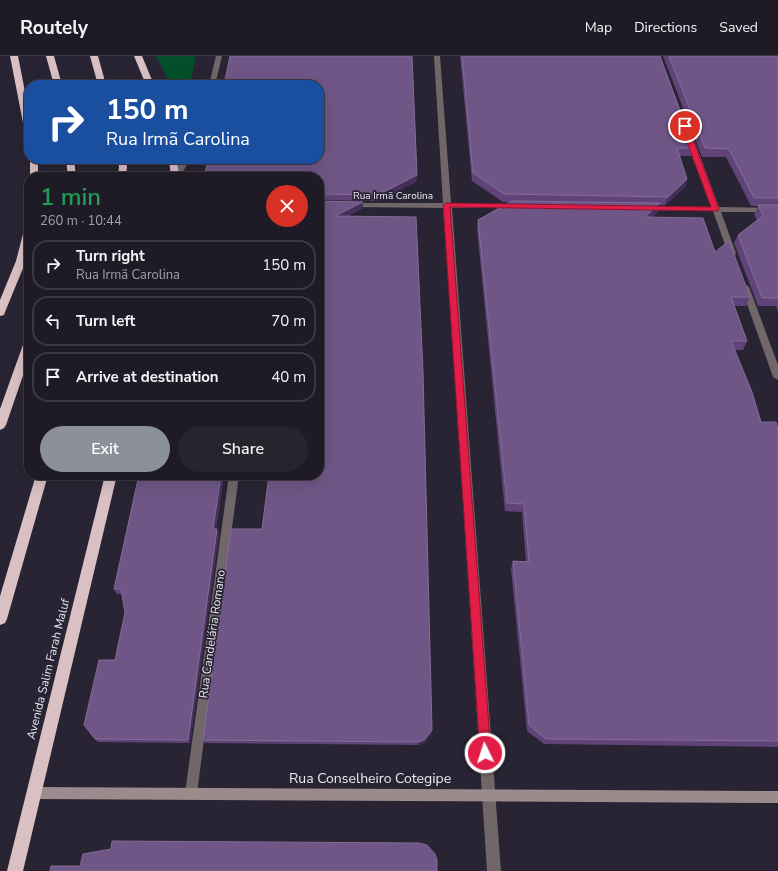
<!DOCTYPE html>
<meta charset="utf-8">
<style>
body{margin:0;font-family:"Nunito Sans",sans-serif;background:#27242e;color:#f1f3f6;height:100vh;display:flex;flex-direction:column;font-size:15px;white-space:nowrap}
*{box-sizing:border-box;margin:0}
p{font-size:13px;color:#a1a1a7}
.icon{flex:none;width:22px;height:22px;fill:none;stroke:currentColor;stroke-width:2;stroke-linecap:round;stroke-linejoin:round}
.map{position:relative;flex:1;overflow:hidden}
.drawer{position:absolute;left:24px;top:116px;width:300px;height:308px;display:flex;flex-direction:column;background:#1f1b26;border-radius:16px;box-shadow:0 4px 16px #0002,0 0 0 1px #3c3943}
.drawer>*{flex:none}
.banner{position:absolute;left:24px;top:24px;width:300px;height:84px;border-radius:16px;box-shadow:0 4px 16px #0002,0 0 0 1px #3c3943;background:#1a4fa0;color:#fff;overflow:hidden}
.pin{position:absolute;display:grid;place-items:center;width:34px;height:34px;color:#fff;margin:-17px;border:2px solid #fff;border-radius:50%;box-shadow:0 1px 4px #0007}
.me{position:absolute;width:44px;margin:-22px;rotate:356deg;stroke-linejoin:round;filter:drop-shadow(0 0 3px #0008)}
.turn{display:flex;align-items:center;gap:14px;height:84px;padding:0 16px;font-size:18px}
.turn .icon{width:52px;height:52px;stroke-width:2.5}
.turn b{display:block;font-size:28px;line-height:34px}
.round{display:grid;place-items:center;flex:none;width:42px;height:42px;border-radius:21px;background:#27242e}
.overview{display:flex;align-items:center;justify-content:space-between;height:68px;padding:0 16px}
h1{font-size:24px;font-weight:600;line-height:30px;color:#1e9e55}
.cta{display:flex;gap:8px;margin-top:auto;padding:8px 16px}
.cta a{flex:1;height:46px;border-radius:24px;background:#8c9099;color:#fff;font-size:16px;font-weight:600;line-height:46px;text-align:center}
.cta a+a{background:#27242e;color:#f1f3f6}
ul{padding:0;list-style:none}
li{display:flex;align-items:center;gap:12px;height:50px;margin:0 8px 6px;padding:0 8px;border:2px solid #3c3943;border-radius:16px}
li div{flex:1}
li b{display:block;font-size:15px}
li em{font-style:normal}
header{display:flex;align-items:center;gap:24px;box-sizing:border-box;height:56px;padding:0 20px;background:#1f1b26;border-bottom:1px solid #3c3943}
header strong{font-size:19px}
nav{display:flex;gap:22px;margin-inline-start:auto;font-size:14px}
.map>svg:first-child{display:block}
</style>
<header>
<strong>Routely</strong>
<nav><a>Map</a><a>Directions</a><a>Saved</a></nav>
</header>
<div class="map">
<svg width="778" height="815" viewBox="0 0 778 815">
<rect width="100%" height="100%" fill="#292433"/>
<polygon fill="#024f29" points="156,0 196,0 190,29 171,29"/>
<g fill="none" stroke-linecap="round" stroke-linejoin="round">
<g fill="#716768" fill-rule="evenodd">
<polygon points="216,0 222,0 215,29 209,29"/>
<polygon points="434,0 440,0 451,147 515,148 519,150 515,152 452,152 501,815 487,815 444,152 351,151 347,149 351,147 443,147"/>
<polygon points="686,79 689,79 693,81 719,151 778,152 778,156 721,156 736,197 735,199 732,200 728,197 713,155 645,154 641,152 645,150 711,151 685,81"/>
<polygon points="182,103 190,103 180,121 172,121"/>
<polygon points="745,228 749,231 778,309 778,324 773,321 741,231"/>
<polygon points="229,419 239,419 197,737 196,742 191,743 186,742 185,737"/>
</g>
<polygon fill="#9b8b8c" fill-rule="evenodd" points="34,731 778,735 778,747 34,743 29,742 28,737 29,732"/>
<g fill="#d9c0c2" fill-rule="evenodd">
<polygon points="10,0 18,0 29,56 29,80 25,77"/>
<polygon points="46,0 54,0 62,29 54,29"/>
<polygon points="90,0 98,0 106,29 98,29"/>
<polygon points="134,0 142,0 154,29 146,29"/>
<rect x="30" y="103" width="8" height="18"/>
<polygon points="66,103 74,103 76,121 68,121"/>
<polygon points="117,103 125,103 127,111 126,121 118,121 119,111"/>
<polygon points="169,103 177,103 179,121 171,121"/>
<polygon points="29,171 29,193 26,205 5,256 4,259 0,260 0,244 16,205 24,174"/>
<polygon points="29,282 29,302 6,369 4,372 0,374 0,353 24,286 25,283"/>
<polygon points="36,419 48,419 7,563 5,567 0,569 0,540"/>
<polygon points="105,419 117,419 23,815 7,815"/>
</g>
</g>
<g fill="#604479">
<polygon points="230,0 412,0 417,125 378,145 319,144 319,121 206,121 205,117 208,103 319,103 319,29 224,29"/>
<polygon points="460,0 660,0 694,92 691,100 679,100 687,123 685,131 665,149 659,149 657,157 652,161 715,196 750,241 746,250 734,250 747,285 743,294 735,294 761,366 778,373 778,691 544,688 527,675 511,513 513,505 526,506 522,456 505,455 477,173 478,164 509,146 503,146 472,125"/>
<polygon points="663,0 778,0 778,256 776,250 758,250 734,187 738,179 757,164 754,158 758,150 751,150 726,101 702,101"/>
<polygon points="319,145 363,152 348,160 432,674 431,678 424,687 418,689 205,687 203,684 262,473"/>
<polygon points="139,419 224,419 216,473 219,478 190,687 98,686 95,683 115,604 125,557 122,538 117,538 114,533"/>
</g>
<g fill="#443058">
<polygon points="417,119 417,125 378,145 378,139"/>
<polygon points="687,123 685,131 665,149 668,141"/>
<polygon points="363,146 363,152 335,166 335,160"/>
<polygon points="660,147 657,157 642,170 645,161"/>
<polygon points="221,419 224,419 215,478 213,473"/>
<polygon points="217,473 219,478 190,687 188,684"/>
<polygon points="432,674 431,678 424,687 418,689 418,686"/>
</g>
<g fill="#6f5686" stroke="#836d97">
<polygon points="230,0 412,0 417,119 378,139 319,138 319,121 210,121 205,117 208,103 319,103 319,29 224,29"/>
<polygon points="462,0 660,0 694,92 677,92 687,123 668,141 504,138 473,117"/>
<polygon points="669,0 778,0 778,142 754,142 729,93 705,92"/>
<polygon points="319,145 363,146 335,160 416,161 423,316 432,674 424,684 418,686 203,684 231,473 262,473 269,419 319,419"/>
<polygon points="512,145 660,147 645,161 703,162 715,196 729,185 750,241 731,241 747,285 731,285 752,336 761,366 776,366 778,373 778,685 546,683 529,669 513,505 529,506 524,448 507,447 478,164"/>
<polygon points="758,149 778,149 778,242 762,242 738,179 763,160"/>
<polygon points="139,419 221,419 213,473 217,473 188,684 95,683 84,669 99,604 115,604 125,557 121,533 114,533"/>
<polygon points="112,785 419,787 427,789 435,798 437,804 437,815 50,815 51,810 80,810 83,798 111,793"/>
</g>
<polygon fill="#e11d48" stroke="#92132f" points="682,68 688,70 719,153 718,155 450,151 491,697 489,701 485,703 481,701 480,697 443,149 447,147 711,151 681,70"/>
<g text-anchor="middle" stroke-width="3.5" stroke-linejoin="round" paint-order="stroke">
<g font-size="10" fill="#ebe8f3" stroke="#292433">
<text x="393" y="143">Rua Irmã Carolina</text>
</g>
<g font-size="12" fill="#ebe8f3" stroke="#292433">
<text transform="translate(212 578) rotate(-82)" y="4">Rua Candelária Romano</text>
<text transform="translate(48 613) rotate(-76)" y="4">Avenida Salim Farah Maluf</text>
</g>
<g font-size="14" fill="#ebe8f3" stroke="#292433">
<text x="370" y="727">Rua Conselheiro Cotegipe</text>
</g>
</g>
</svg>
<div class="pin" style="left:685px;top:70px;background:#d93025"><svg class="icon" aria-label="arrive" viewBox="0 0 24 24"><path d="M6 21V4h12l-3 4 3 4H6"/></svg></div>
<svg class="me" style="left:485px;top:697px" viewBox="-20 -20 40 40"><circle r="17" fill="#e11d48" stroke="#fff" stroke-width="3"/><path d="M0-11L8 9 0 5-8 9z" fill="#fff"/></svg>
<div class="banner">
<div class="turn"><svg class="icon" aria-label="right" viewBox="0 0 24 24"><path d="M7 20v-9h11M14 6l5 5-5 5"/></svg><div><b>150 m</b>Rua Irmã Carolina</div></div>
</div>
<section class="drawer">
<div class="overview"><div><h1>1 min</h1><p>260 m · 10:44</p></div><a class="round" style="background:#d93025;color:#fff"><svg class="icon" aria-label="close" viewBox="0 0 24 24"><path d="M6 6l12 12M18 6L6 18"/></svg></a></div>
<ul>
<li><svg class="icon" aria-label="right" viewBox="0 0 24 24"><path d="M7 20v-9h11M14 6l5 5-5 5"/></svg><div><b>Turn right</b><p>Rua Irmã Carolina</p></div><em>150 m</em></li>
<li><svg class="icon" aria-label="left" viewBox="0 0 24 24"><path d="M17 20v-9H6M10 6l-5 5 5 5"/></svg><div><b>Turn left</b></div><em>70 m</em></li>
<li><svg class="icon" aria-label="arrive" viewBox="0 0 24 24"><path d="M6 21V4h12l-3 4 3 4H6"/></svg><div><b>Arrive at destination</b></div><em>40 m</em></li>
</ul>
<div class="cta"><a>Exit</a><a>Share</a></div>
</section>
</div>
